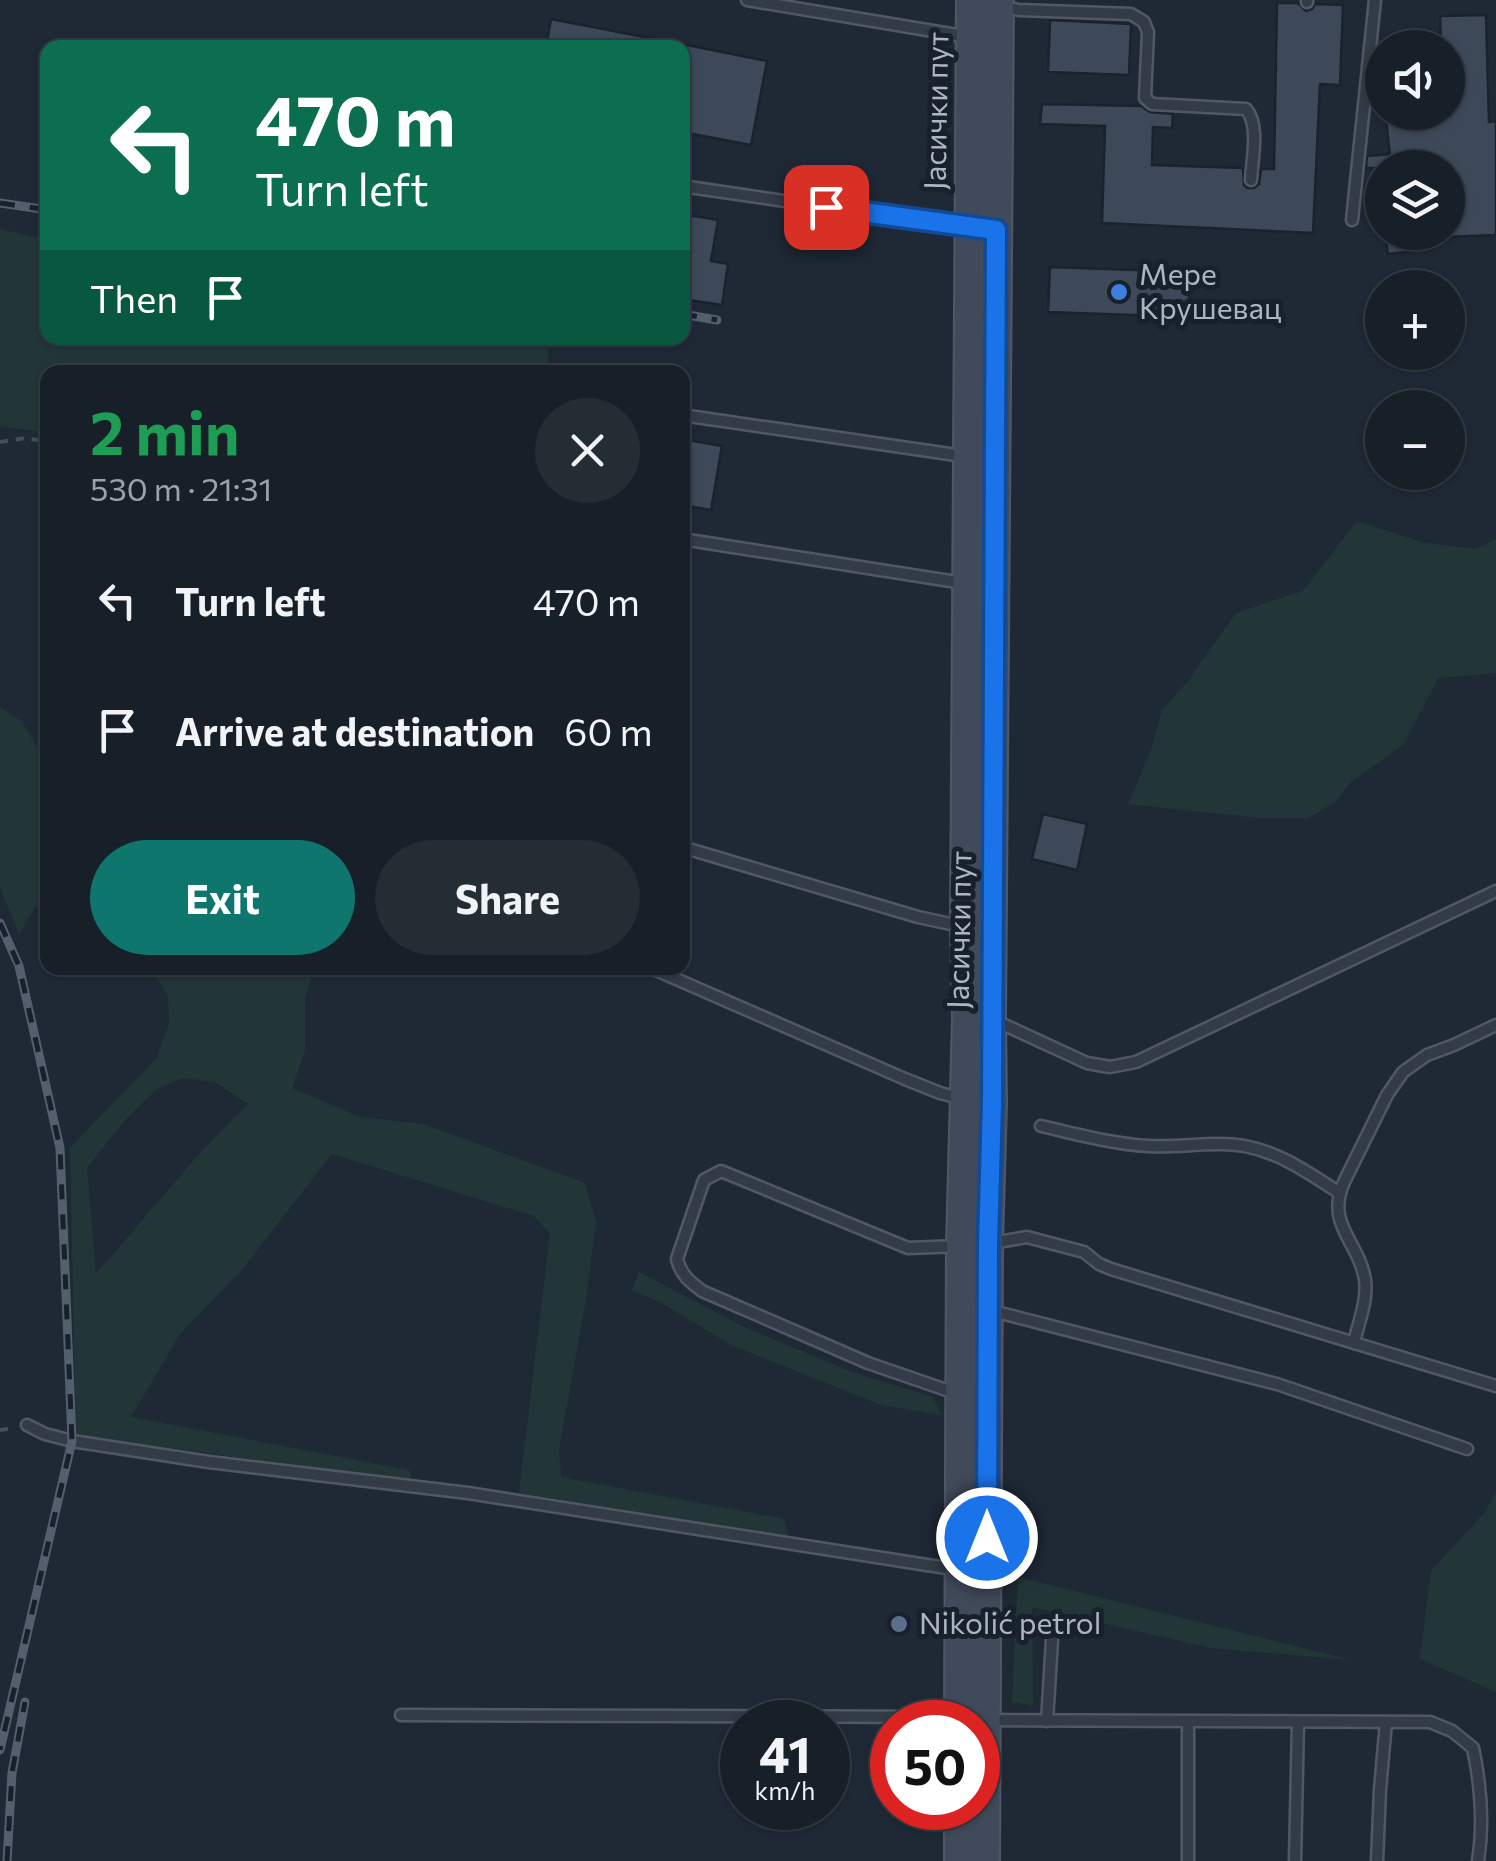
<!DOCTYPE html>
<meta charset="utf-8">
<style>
body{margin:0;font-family:Commissioner,sans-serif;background:#242c34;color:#f1f3f6;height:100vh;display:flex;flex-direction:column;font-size:38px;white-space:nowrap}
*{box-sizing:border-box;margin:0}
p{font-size:32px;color:#9ea2a8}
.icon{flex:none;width:55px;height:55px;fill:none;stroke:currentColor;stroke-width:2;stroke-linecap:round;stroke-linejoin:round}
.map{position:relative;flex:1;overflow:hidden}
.details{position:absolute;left:40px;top:365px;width:650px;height:610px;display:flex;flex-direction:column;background:#171f28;border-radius:20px;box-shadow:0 2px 8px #0004,0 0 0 2px #363d45}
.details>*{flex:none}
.top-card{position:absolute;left:40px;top:40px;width:650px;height:305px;border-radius:20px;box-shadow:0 2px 8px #0004,0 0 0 2px #363d45;background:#0b6e4f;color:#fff;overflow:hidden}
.controls{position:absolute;left:1365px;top:30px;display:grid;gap:20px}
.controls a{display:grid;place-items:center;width:100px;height:100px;border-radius:50%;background:#171f28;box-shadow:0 2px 8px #0004,0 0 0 2px #363d45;font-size:50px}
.speed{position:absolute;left:720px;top:1700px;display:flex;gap:20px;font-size:50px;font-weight:700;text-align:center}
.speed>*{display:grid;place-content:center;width:130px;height:130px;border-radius:50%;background:#171f28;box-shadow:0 2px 8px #0004,0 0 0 2px #363d45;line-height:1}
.speed small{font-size:25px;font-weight:400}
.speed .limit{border:15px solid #d22;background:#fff;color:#111}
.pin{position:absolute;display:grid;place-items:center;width:85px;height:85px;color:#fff;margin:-42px;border-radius:20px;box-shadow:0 5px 15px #0006}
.me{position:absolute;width:110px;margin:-55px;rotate:0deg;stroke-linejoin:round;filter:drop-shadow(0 0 8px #0008)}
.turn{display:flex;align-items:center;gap:35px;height:210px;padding:0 50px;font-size:45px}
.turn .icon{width:130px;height:130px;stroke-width:2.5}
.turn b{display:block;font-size:70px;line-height:85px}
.then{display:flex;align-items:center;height:95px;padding:0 50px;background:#0003;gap:20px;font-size:38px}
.round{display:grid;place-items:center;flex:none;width:105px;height:105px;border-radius:52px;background:#242c34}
.headline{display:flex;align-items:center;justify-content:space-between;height:170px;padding:0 50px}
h1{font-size:60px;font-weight:700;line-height:75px;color:#1e9e55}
.button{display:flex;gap:20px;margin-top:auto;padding:20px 50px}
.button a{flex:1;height:115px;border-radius:60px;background:#0f766e;color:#fff;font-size:40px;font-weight:700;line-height:115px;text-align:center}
.button a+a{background:#242c34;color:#f1f3f6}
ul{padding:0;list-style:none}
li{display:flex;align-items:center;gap:30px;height:130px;padding:0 50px}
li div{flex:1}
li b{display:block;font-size:38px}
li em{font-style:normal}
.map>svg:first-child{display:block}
</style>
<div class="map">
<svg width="1496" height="1861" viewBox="0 0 1496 1861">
<rect width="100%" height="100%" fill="#1f2936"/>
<g fill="#223638" fill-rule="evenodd">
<polygon points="0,229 47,240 48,338 549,338 547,372 48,372 47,433 0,426"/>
<polygon points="1357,521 1425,543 1476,549 1496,539 1496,673 1438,678 1404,744 1350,783 1335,802 1309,818 1259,818 1128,804 1150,753 1162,710 1188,681 1236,613 1303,591"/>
<polygon points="0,707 22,722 47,763 47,889 19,934 0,888"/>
<path d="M151 968H314L305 998V1050L292 1088 360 1117 423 1124 585 1183 596 1222 586 1299 559 1450 561 1477 784 1519 788 1536 519 1493 550 1234 534 1216 332 1154 240 1272 180 1334 131 1417 409 1470 412 1481 76 1435 70 1148 156 1059 169 1024 168 996ZM183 1078 215 1082 248 1104 200 1153 96 1274 87 1168 125 1120 157 1089Z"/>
<polygon points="639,1272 744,1327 852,1372 933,1397 941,1415 881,1405 731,1345 662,1303 632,1290"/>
<polygon points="1496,1492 1496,1692 1420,1659 1431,1571 1485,1512"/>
<polygon points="1018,1577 1351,1660 1211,1648 1032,1607 1033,1706 1012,1702"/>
</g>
<g fill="#3d4959" stroke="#1a222d" stroke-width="2.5">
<polygon points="1277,3 1298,3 1306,11 1312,9 1315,4 1343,5 1340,85 1320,84 1313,233 1102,223 1105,126 1040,124 1042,104 1141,106 1150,112 1173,114 1172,128 1153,127 1152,165 1243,168 1244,185 1247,188 1254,188 1259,184 1261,169 1274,169"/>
<polygon points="1486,15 1489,122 1496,121 1496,235 1448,237 1448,168 1366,168 1367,156 1390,154 1385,112 1448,112 1448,48 1441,48 1440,16"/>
<polygon points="551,19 660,40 660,48 546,48"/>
<polygon points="1050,20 1131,24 1129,75 1048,72"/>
<polygon points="682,44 767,61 751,145 682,132"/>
<polygon points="682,214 718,220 711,261 728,264 722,305 682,299"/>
<polygon points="1385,232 1432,232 1434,249 1388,254"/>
<polygon points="1050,267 1190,272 1188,317 1048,312"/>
<polygon points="682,439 722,446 711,510 682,505"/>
<polygon points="1043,814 1087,824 1077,870 1032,859"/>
</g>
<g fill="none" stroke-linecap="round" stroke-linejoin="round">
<defs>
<g id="lane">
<polyline points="747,0 969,37"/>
<polyline points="1307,2 1307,0"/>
<path d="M1000 6 1019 10 1131 14 1144 22 1148 32 1145 98 1152 104 1246 109C1260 125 1252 159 1251 180"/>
<polyline points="682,186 969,228"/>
<polyline points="1352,220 1375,0"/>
<polyline points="682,415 963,456"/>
<polyline points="682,539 963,583"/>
<polyline points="682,847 918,917 960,926"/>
<polyline points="651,968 905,1079 940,1093 963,1099"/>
<polyline points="996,1021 1087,1063 1110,1067 1136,1062 1496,891"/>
<path d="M1041 1126C1076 1134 1112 1144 1148 1146 1182 1148 1216 1140 1249 1147 1283 1154 1311 1175 1340 1193"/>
<polyline points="992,1243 1027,1237 1084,1252 1099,1264 1111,1269 1496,1386"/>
<polyline points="989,1310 1277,1384 1467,1449"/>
<path d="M1354 1343C1358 1324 1368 1300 1365 1280 1359 1241 1325 1225 1344 1182L1387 1095 1403 1072 1427 1055 1454 1045 1496 1025"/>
<path d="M955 1393 868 1363 702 1291C689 1281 681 1275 677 1259L704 1180 721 1171 908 1248 960 1246"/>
<polyline points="27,1425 45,1434 72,1441 209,1462 468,1493 959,1570"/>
<polyline points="401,1715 955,1717"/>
<path d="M987 1720 1430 1722 1452 1731 1473 1748C1481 1786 1484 1823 1478 1861"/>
<polyline points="1047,1721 1052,1640"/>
<polyline points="1188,1861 1188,1721"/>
<polyline points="1295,1861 1298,1722"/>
<polyline points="1377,1861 1380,1790 1386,1722"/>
</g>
<g id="secondary">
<polyline points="959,1722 961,1246 967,1018 965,927 971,0"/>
<polyline points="959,1861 959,1808"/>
<polyline points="985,1861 988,1244 992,1103 991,1019 999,0"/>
</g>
</defs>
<use href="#lane" stroke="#505865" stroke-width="15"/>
<use href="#secondary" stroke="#505865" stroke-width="32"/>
<g stroke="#3f5255" stroke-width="4" stroke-dasharray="8 8" stroke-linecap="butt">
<polyline points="0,442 25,438 48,442"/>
<polyline points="0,1430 15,1428"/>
</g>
<use href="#lane" stroke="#333b47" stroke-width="10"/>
<use href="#secondary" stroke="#414a5a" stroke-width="28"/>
<defs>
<g id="rail">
<polyline points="0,203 48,210"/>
<polyline points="682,314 717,320"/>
<polyline points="0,923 19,966 60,1148 72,1441 0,1750"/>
<polyline points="7,1861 12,1773 25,1702"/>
</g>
</defs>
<use href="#rail" stroke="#545f6e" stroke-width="9"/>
<use href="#rail" stroke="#18202b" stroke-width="5" stroke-dasharray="15" stroke-linecap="butt"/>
</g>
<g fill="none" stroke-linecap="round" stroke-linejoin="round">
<defs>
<polyline id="route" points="826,207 996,230 992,1103 988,1244 987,1538"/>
</defs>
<use href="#route" stroke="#114b97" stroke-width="25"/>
<use href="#route" stroke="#1a73e8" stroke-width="18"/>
</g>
<circle fill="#3f7fe0" stroke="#18202b" stroke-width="4" cx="1119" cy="292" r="10"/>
<circle fill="#5c6f8a" stroke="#18202b" stroke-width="4" cx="899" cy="1624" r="10"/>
<g text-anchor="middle" stroke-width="10" stroke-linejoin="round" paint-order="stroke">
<g font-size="30" fill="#acb5c4" stroke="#18202b">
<text transform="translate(937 111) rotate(-89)" y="10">Јасички пут</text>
<text transform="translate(960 930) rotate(-89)" y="10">Јасички пут</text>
</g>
<g font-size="30" fill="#acb5c4" stroke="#18202b" text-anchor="start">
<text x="1139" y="285">Мере<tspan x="1139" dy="34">Крушевац</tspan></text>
<text x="919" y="1634">Nikolić petrol</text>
</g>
</g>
</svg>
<div class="controls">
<a><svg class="icon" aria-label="sound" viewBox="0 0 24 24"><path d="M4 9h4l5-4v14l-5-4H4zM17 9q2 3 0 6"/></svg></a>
<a><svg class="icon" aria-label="layers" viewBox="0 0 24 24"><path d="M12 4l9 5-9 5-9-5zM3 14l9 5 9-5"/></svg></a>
<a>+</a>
<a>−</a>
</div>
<div class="speed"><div>41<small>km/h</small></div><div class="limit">50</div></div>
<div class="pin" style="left:826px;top:207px;background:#d93025"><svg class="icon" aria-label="arrive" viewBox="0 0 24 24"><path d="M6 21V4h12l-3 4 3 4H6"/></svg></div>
<svg class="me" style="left:987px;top:1538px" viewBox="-20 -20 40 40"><circle r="17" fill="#1a73e8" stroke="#fff" stroke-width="3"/><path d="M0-11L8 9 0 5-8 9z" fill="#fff"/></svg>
<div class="top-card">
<div class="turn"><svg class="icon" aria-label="left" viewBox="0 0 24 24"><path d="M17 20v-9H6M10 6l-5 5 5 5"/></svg><div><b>470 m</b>Turn left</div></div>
<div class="then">Then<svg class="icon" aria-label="arrive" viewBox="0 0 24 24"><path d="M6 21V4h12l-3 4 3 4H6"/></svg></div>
</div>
<section class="details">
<div class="headline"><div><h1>2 min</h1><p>530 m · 21:31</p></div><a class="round"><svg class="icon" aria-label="close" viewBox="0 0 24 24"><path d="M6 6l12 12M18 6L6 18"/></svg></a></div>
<ul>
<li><svg class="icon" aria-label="left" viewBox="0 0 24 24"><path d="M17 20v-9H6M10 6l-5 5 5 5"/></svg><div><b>Turn left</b></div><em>470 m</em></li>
<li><svg class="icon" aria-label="arrive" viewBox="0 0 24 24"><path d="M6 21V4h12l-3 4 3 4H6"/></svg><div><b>Arrive at destination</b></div><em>60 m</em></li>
</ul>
<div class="button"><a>Exit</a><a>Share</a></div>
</section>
</div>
